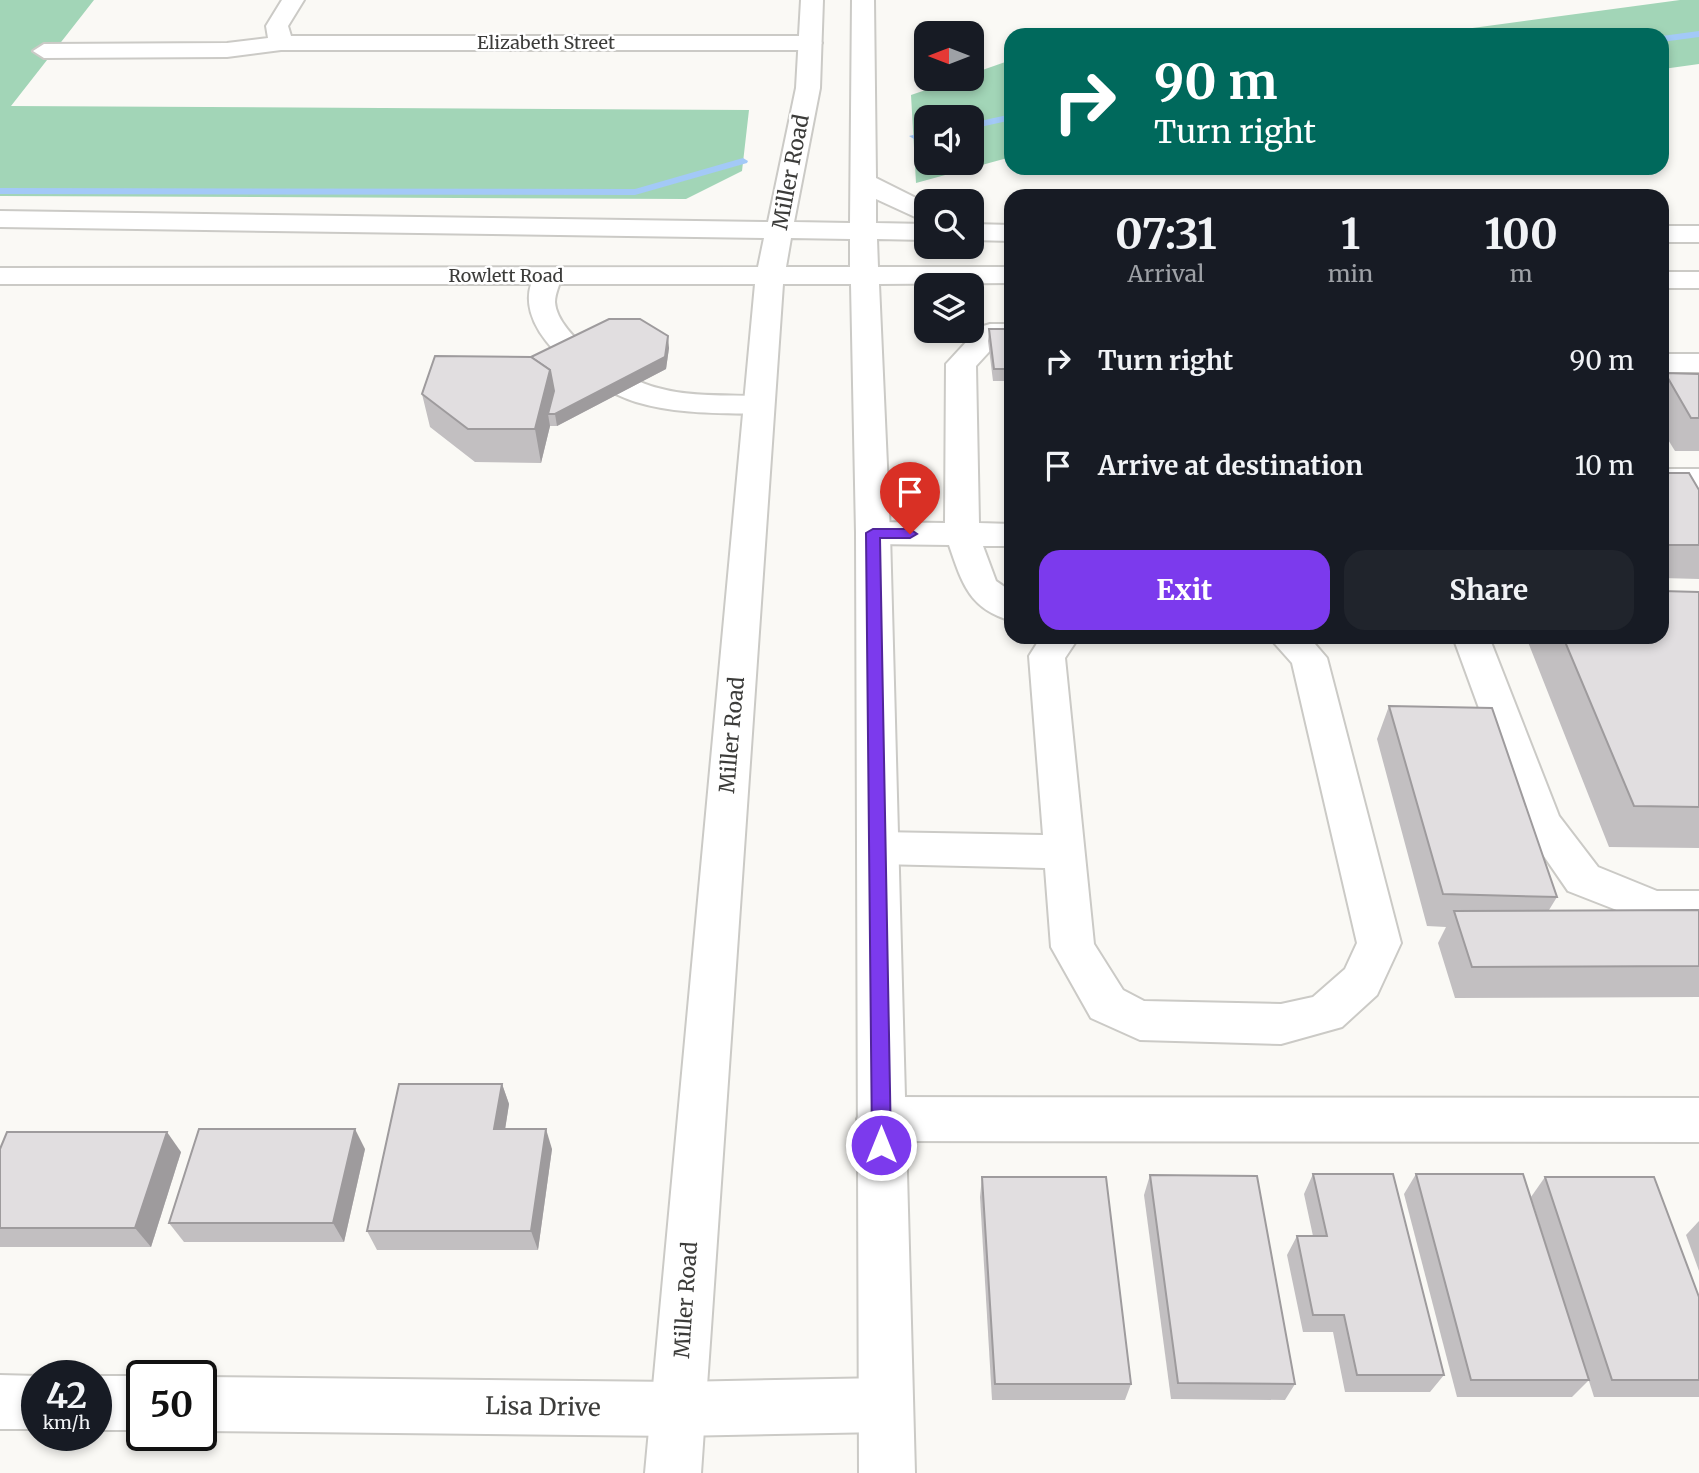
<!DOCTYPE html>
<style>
body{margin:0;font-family:Merriweather,serif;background:#20242c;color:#f1f3f6;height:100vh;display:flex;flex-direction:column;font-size:26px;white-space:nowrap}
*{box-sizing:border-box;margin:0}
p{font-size:23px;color:#9ea1a6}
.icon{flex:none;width:38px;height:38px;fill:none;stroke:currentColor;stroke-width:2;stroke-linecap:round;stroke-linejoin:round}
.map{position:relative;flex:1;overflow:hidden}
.drawer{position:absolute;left:1004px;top:189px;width:665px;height:455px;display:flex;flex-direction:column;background:#171b24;border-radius:21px;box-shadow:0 4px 10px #0003}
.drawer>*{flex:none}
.guide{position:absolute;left:1004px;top:28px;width:665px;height:147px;border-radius:21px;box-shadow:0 4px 10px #0003;background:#00695c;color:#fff;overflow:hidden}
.needle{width:46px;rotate:270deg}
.controls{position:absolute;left:914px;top:21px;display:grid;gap:14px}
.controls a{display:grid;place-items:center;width:70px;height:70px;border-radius:14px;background:#171b24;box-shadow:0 4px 10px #0003;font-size:35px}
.speed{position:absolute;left:21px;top:1360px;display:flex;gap:14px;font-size:35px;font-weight:700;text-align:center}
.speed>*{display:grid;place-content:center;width:91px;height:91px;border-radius:50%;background:#171b24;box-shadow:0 4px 10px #0003;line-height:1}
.speed small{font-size:18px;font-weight:400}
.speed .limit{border:4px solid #111;border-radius:10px;background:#fff;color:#111}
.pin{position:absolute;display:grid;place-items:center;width:60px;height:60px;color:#fff;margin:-72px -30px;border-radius:50% 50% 50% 0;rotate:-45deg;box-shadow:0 0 7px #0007}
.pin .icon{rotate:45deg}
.me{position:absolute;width:77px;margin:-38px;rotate:0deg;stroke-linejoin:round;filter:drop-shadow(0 0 5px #0008)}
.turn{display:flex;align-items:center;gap:24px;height:147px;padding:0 35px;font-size:32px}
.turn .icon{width:91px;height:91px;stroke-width:2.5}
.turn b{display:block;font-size:49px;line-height:60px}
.eta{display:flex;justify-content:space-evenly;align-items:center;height:119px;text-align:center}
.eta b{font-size:42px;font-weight:700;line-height:49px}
.primary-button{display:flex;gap:14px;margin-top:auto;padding:14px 35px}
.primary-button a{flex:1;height:80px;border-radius:21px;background:#7c3aed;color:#fff;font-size:28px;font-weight:700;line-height:80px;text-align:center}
.primary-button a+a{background:#20242c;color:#f1f3f6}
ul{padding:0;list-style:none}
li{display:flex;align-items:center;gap:21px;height:105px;padding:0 35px}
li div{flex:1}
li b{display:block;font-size:26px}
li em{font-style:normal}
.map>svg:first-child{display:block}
</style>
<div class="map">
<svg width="1699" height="1473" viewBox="0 0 1699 1473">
<rect width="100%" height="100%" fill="#faf9f5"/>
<g fill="#a2d5b7" fill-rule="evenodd">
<polygon points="0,0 94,0 11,106 749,110 742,171 686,199 0,196"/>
<polygon points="1680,0 1699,0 1699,64 1663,69 1662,35 1421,35"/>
<path d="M1011 60V157L916 183 911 95 958 79H971V74ZM926 117H971V163H926Z"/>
</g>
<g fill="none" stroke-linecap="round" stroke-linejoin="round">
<g fill="#a3c9f7" fill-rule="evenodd">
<polygon points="1699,31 1699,37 1662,42 1662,36"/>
<polygon points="1012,114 1012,120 971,129 971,123"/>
<polygon points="926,132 926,138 914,139 909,136"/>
<polygon points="743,158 748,161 747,163 635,195 0,194 0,188 635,189"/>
</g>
<defs>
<g id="minor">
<polygon points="282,0 304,0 288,26 291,36 811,36 822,43 811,50 281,50 227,57 44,58 33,51 44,44 227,43 268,38 266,26"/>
<path d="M548 268 558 270 562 276C560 284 555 293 555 302 557 337 627 381 658 388 690 397 726 395 759 396L770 398 774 405 770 412 759 414C718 413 676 414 636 402 590 388 500 326 538 270Z"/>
<path d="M990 324H1012V342H998L976 366 979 523 1012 524V546H983L996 581 1012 592V621C969 609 962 583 949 545L873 544 861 541 856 533 861 525 873 522 945 523 946 364 980 327Z"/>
<rect x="1662" y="354" width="37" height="18"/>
<rect x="1662" y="469" width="37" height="20"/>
<polygon points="1041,637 1079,637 1065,658 1094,944 1123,990 1144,1001 1281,1004 1313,997 1345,969 1357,943 1292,663 1269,637 1309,637 1327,658 1401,943 1377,995 1342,1027 1281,1044 1140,1040 1091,1018 1051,947 1045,868 878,864 863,859 857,848 863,837 878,832 1043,835 1029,656"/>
<polygon points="1453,637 1489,637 1559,816 1598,867 1657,891 1699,891 1699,925 1655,925 1568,891 1521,823"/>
<polygon points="881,1097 1699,1098 1699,1142 881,1141 864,1134 857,1119 864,1104"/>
<polygon points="0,1375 38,1376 37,1429 0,1429"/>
<rect x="96" y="1376" width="46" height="54"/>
<polygon points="201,1377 678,1382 884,1378 903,1386 911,1405 903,1424 884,1432 678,1436 201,1431"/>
</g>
<g id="major">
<path d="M801 0H823L820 88 794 222 850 223 852 0H874L876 178 926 203V222L876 199V223L926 224V240L877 239 878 267H1012V283L879 284 890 533 915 1473H859L856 533 851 284H783L701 1473H645L755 284H0V268L758 267 764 238 0 227V211L768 222 796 88ZM791 238 850 239V267H786Z"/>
<polygon points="971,224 1012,225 1012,241 971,240"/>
<rect x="1662" y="226" width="37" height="16"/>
<rect x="1662" y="272" width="37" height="16"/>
</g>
</defs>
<use href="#minor" stroke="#cbcac6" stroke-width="4"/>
<use href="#major" stroke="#cbcac6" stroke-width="4"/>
<use href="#minor" fill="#fff" fill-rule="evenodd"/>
<use href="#major" fill="#fff" fill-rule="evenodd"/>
</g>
<g fill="#c2bfc1">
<polygon points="989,329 1012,329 1012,381 993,381 988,341"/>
<polygon points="669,348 666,369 557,426 550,426 541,463 475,462 430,427 422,394 531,357"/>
<polygon points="1665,373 1699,374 1699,451 1675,451 1662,430 1662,378"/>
<polygon points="1662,473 1698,489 1699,488 1699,579 1662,578"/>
<polygon points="1699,592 1699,848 1609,847 1526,637 1662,637"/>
<polygon points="1389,706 1557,897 1549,910 1699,910 1699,997 1455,998 1438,943 1446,927 1427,926 1377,739"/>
<polygon points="502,1084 509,1104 505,1129 552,1149 538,1250 377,1250 367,1231"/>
<polygon points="0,1149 181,1152 151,1247 0,1247"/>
<polygon points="365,1149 344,1242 184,1242 169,1223"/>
<polygon points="1313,1174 1444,1375 1430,1392 1345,1392 1333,1332 1303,1332 1287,1255 1297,1236 1313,1236 1304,1194"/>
<polygon points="1416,1174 1589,1380 1572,1397 1457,1397 1404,1194"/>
<polygon points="1150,1175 1295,1384 1285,1400 1171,1399 1144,1195"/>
<polygon points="982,1177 1131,1384 1125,1400 992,1400 980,1197"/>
<polygon points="1545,1177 1699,1297 1699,1397 1594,1397 1531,1197"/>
<polygon points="1699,1221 1699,1271 1686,1235"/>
</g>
<g fill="#9e9b9d">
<polygon points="668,336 669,348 666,369 557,426 555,414"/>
<polygon points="550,370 556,403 548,414 550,426 541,463 535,429"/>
<polygon points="502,1084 509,1104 502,1149 494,1129"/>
<polygon points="355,1129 365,1149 344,1242 333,1223"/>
<polygon points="546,1129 552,1149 538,1250 531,1231"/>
<polygon points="167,1132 181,1152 151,1247 135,1228"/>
</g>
<g fill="#e1dee0" stroke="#9e9b9d" stroke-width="2">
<polygon points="609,319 640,319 668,336 665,357 555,414 548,414 554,391 550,370 531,357"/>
<polygon points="989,329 1012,329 1012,369 994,369"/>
<polygon points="435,356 531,357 550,370 535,429 468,429 422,394"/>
<polygon points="1665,373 1699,374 1699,418 1691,418"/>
<polygon points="1662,473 1689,473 1699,490 1699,545 1662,545"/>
<polygon points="1662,591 1699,592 1699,807 1634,806 1563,637 1662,637"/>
<polygon points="1389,706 1492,708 1557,897 1443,894"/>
<polygon points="1699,910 1699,966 1472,967 1454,911"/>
<polygon points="399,1084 502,1084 494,1129 546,1129 531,1231 367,1231"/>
<polygon points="199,1129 355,1129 333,1223 169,1223"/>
<polygon points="7,1132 167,1132 135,1228 0,1228 0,1149"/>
<polygon points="1313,1174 1393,1174 1444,1375 1357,1375 1344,1315 1313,1315 1297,1236 1327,1236"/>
<polygon points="1416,1174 1523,1174 1589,1380 1471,1380"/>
<polygon points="1150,1175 1257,1176 1295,1384 1178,1383"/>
<polygon points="982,1177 1106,1177 1131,1384 995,1384"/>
<polygon points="1545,1177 1654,1177 1699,1297 1699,1380 1612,1380"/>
</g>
<polygon fill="#7c3aed" stroke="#51269a" stroke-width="2" points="873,529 910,529 917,534 910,538 880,538 891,1145 888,1152 881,1154 874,1152 872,1145 866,533"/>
<g text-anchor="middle" stroke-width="5" stroke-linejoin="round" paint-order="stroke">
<g font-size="18" fill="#3c3c3a" stroke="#fff">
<text x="546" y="49">Elizabeth Street</text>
<text x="506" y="282">Rowlett Road</text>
</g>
<g font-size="21" fill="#3c3c3a" stroke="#fff">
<text transform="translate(791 172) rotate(-79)" y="7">Miller Road</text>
<text transform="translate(732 735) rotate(-85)" y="7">Miller Road</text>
<text transform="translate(686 1300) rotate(-86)" y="7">Miller Road</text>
</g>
<g font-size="24" fill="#3c3c3a" stroke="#fff">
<text transform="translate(543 1407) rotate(1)" y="8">Lisa Drive</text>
</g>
</g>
</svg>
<div class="controls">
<a><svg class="needle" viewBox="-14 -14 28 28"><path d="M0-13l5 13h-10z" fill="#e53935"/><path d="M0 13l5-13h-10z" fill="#9ea1a6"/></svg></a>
<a><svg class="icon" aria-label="sound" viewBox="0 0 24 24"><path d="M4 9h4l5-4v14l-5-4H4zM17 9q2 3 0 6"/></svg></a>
<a><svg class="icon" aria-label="search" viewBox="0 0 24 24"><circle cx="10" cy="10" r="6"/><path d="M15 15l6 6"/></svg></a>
<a><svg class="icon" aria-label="layers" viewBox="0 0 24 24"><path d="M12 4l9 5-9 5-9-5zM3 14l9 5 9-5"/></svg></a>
</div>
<div class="speed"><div>42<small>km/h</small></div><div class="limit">50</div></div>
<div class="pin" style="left:910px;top:534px;background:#d93025"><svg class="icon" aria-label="arrive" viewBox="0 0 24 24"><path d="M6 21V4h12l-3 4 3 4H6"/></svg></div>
<svg class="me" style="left:881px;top:1145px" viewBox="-20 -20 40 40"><circle r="17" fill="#7c3aed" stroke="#fff" stroke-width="3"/><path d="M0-11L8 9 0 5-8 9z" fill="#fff"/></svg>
<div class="guide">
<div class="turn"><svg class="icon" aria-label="right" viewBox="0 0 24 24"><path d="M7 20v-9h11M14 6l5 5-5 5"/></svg><div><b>90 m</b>Turn right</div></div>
</div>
<section class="drawer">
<div class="eta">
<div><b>07:31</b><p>Arrival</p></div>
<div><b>1</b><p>min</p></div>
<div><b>100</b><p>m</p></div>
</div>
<ul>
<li><svg class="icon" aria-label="right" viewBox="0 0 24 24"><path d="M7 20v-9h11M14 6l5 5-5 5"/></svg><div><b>Turn right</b></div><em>90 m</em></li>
<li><svg class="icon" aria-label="arrive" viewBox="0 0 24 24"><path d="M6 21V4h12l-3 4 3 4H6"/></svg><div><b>Arrive at destination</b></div><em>10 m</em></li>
</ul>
<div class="primary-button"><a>Exit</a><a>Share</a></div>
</section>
</div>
